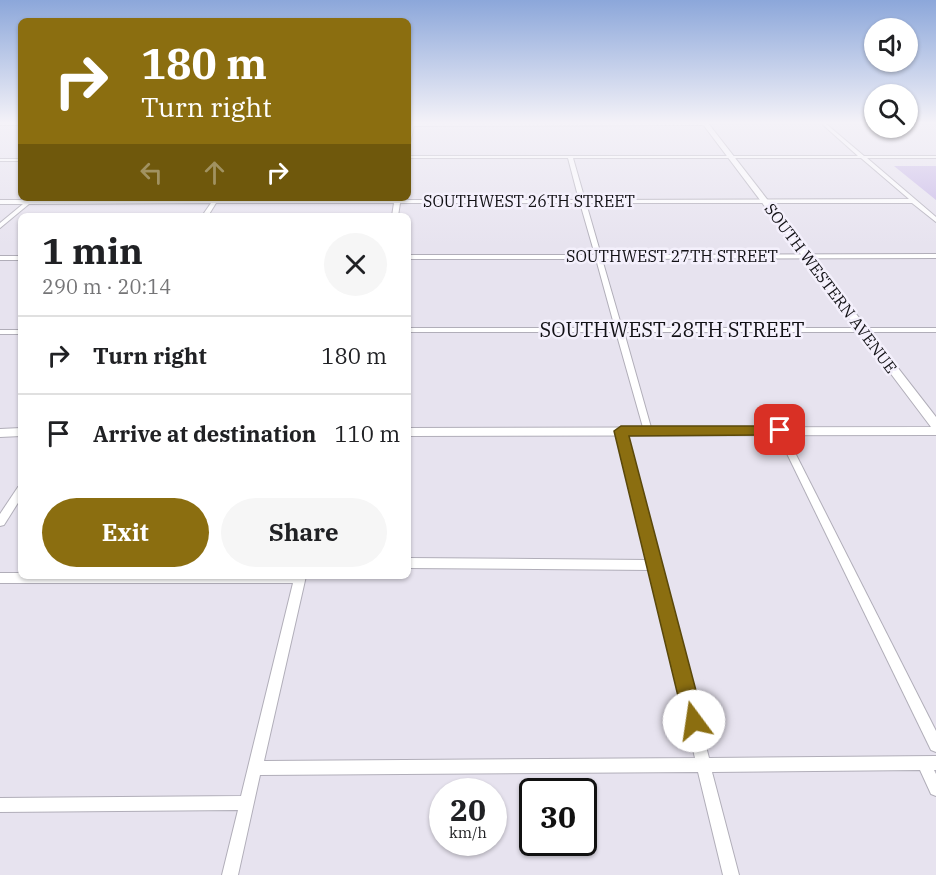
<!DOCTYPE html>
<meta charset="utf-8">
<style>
body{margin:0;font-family:"IBM Plex Serif",serif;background:#f6f6f6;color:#202124;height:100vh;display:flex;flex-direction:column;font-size:22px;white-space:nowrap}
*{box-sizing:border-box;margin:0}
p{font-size:20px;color:#757577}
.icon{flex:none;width:33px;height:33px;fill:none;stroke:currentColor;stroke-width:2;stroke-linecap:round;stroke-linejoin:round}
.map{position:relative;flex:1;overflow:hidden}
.details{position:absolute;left:18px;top:213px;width:393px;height:366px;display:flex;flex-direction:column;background:#fff;border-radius:9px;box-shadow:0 2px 4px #0004}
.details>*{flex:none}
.banner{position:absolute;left:18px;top:18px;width:393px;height:183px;border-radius:9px;box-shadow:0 2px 4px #0004;background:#8b6e10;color:#fff;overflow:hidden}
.controls{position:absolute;left:864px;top:18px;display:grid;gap:12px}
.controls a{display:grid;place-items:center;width:54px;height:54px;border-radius:50%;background:#fff;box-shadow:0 2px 4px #0004;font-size:30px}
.speed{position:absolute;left:429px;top:778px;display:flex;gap:12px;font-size:30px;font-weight:700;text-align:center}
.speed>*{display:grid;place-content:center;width:78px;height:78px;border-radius:50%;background:#fff;box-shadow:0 2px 4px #0004;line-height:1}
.speed small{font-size:15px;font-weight:400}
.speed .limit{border:3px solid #111;border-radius:9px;background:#fff;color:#111}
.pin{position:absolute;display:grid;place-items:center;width:51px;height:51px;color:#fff;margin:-26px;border-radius:12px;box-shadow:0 3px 9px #0006}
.me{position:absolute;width:66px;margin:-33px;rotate:346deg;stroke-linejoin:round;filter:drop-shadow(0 0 4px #0008)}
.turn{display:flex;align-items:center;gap:21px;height:126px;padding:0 24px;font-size:27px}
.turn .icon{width:78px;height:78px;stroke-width:2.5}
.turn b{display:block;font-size:42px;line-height:51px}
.lanes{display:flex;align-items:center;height:57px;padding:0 24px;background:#0003;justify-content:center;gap:30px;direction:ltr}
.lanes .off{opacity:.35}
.round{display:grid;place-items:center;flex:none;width:63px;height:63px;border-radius:32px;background:#f6f6f6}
.head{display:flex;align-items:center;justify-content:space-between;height:102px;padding:0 24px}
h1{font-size:36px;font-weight:700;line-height:45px}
.button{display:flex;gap:12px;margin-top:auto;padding:12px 24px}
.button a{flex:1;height:69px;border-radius:36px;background:#8b6e10;color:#fff;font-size:24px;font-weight:700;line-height:69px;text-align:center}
.button a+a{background:#f6f6f6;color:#202124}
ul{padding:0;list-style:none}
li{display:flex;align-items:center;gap:18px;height:78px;padding:0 24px;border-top:2px solid #e0e0e0}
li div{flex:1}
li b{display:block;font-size:22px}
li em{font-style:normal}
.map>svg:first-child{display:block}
</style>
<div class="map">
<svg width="936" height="875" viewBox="0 0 936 875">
<rect width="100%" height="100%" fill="#e7e3ef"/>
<polygon fill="#c9b9e8" points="894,166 936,166 936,201 936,200"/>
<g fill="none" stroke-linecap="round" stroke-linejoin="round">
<defs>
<g id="minor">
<rect x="0" y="123" width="21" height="2"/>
<polygon points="410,123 706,123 708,124 706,125 414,126 410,143 408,144"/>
<path d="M821 123H825L864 156H936V158H867L936 217V222L912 203H586L601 255 936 254V258L602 259 622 328H936V332H624L652 431 648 434 644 431 616 332H408V328H615L596 259H408V255H595L580 203H400L398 216H392L394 203H216L208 216H202L211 203 29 204 0 228V223L23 204H0V200H213L214 198H220L218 200H395V198H401L400 200H579L568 158H408V156H858ZM573 158H861L909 199 585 200Z"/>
<rect x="0" y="159" width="21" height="2"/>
<rect x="0" y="256" width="21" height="4"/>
<rect x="0" y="330" width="21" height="4"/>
<polygon points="621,428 625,431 709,758 936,756 936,770 934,770 936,774 936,796 931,794 920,770 712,772 739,875 723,875 698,772 260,775 238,875 222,875 238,810 0,812 0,798 241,796 293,583 0,583 0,573 21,573 21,576 306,576 264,761 695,758 650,570 408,568 408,558 648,560 617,431"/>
<polygon points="780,428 784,431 936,731 936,752 931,750 776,431"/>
<polygon points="21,486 21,498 4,525 0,526 0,514 18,487"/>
</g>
<g id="major">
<polygon points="702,123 708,123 936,417 936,435 408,436 408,428 931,427"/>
<polygon points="21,428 21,436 0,437 0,429"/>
</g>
</defs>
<use href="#minor" stroke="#b1aeb9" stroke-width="2"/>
<use href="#major" stroke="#b1aeb9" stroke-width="2"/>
<use href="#minor" fill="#fff" fill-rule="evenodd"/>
<use href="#major" fill="#fff" fill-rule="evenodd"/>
</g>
<linearGradient id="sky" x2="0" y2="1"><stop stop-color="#8ca7da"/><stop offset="0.5" stop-color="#f4f2f8"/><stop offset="1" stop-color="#f4f2f8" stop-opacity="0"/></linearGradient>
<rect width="936" height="245" fill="url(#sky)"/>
<polygon fill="#8b6e10" stroke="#5a480a" stroke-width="1.5" points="621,426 780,426 787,430 780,435 629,436 704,721 701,728 694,731 687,728 684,721 614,431"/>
<g text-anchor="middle" stroke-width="5" stroke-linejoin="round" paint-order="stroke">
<g font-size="16" fill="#121115" stroke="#f4f0fc">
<text x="529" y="207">SOUTHWEST 26TH STREET</text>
<text x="672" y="262">SOUTHWEST 27TH STREET</text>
<text transform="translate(831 288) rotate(53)" y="6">SOUTH WESTERN AVENUE</text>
</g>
<g font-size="20" fill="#121115" stroke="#f4f0fc">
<text x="672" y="337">SOUTHWEST 28TH STREET</text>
</g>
</g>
</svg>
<div class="controls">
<a><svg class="icon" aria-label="sound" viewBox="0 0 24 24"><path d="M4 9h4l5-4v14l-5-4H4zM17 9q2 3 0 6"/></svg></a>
<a><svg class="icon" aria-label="search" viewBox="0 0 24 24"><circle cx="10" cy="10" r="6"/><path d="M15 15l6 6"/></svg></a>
</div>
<div class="speed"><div>20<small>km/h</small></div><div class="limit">30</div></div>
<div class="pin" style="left:780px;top:430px;background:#d93025"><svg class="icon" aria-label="arrive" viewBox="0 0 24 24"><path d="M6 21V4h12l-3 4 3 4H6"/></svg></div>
<svg class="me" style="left:694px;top:721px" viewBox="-20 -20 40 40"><circle r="19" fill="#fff"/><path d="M0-13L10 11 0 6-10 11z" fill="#8b6e10"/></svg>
<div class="banner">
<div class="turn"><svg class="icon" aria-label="right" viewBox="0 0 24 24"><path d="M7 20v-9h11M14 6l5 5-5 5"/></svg><div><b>180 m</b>Turn right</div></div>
<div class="lanes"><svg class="icon off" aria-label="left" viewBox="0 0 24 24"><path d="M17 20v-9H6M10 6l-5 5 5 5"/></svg><svg class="icon off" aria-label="ahead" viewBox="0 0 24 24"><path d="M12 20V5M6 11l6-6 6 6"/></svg><svg class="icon" aria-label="right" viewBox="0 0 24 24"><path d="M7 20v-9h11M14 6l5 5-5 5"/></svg></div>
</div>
<section class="details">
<div class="head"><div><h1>1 min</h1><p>290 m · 20:14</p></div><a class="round"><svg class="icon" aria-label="close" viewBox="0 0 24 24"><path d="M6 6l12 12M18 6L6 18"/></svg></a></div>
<ul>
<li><svg class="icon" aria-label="right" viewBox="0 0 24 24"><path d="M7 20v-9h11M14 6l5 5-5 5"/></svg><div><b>Turn right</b></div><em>180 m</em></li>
<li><svg class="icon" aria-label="arrive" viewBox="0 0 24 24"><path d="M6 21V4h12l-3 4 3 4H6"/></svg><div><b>Arrive at destination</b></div><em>110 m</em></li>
</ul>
<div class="button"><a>Exit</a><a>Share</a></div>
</section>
</div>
